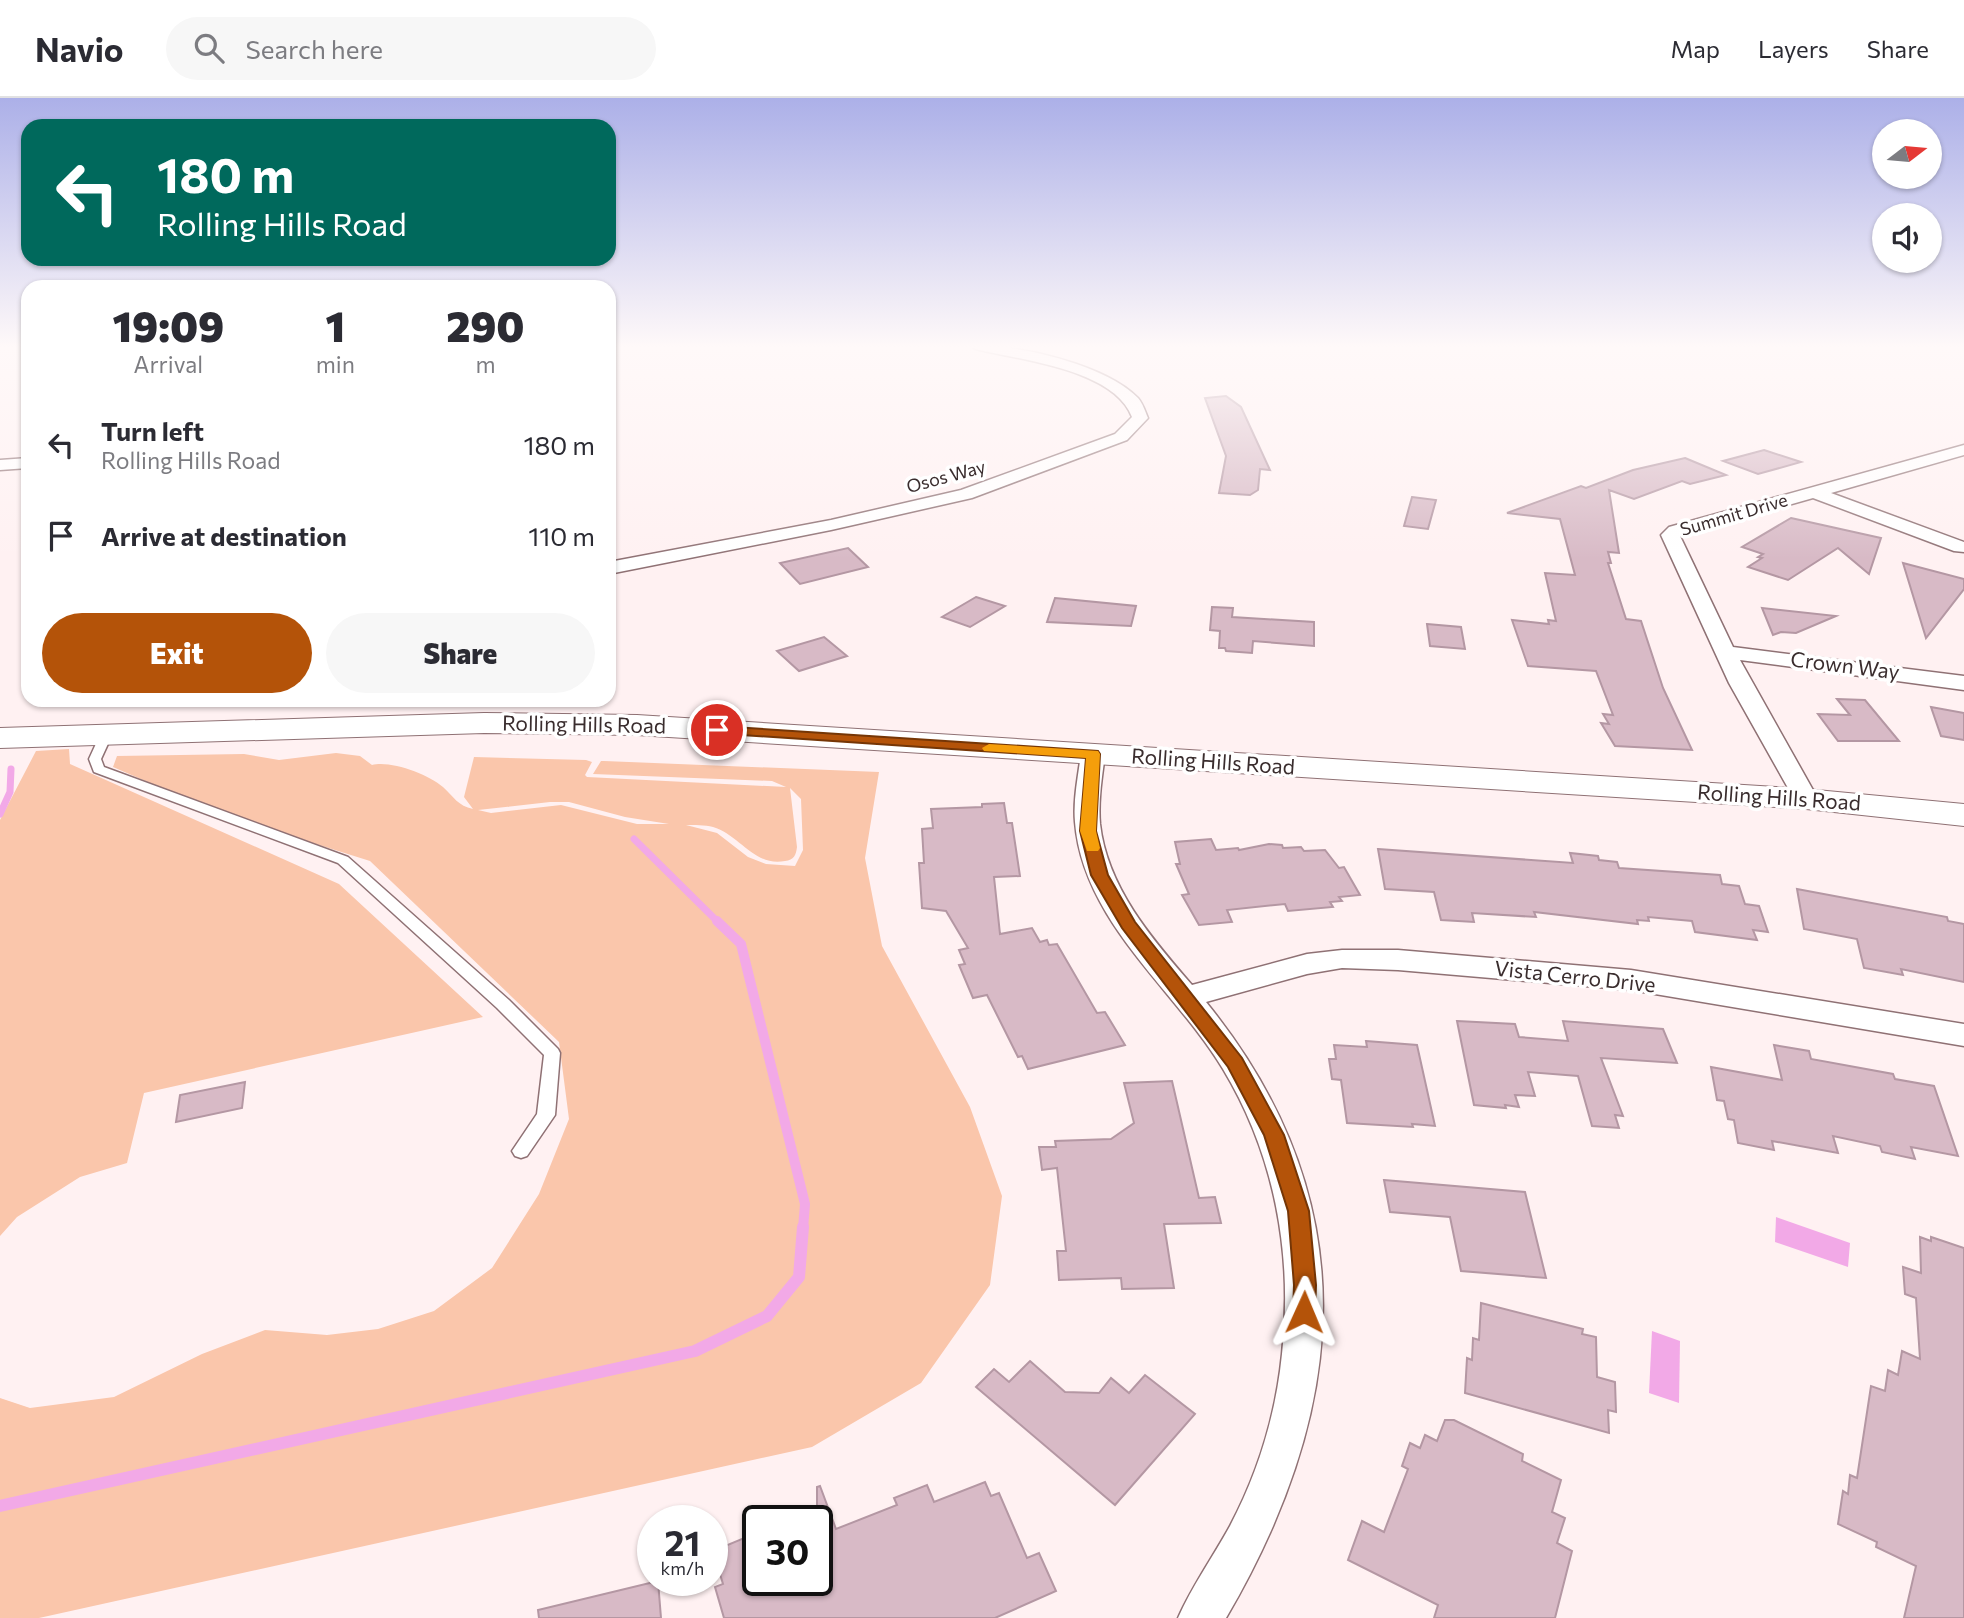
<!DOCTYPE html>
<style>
body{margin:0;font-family:Commissioner,sans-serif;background:#f7f7f7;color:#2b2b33;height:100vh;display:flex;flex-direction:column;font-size:26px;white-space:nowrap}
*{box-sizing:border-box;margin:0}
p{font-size:23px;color:#7c7c81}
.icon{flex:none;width:38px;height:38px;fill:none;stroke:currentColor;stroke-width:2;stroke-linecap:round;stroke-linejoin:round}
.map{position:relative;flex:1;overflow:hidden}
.details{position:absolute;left:21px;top:182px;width:595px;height:427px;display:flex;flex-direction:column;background:#fff;border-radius:21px;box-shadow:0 2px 5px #0004}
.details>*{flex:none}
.banner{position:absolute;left:21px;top:21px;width:595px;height:147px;border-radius:21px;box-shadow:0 2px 5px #0004;background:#00695c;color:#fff;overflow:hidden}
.needle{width:46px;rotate:74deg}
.tools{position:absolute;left:1872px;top:21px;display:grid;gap:14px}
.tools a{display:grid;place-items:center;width:70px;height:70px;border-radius:50%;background:#fff;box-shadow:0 2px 5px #0004;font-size:35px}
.speed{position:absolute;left:637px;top:1407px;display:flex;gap:14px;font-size:35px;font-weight:700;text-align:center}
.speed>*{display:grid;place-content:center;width:91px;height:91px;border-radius:50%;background:#fff;box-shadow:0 2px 5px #0004;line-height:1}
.speed small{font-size:18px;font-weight:400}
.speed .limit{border:4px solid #111;border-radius:10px;background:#fff;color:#111}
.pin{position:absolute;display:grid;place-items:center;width:60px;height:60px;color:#fff;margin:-30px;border:4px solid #fff;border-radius:50%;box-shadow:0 2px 7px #0007}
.me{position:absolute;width:77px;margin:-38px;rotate:1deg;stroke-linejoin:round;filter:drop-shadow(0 0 5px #0008)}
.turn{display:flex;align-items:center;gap:24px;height:147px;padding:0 21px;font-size:32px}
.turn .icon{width:91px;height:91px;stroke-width:2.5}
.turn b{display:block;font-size:49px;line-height:60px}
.eta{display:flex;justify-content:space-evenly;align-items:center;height:119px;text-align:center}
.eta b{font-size:42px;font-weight:800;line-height:49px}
.button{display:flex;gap:14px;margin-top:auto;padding:14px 21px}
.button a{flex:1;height:80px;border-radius:42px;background:#b45309;color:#fff;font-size:28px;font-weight:800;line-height:80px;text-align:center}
.button a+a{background:#f7f7f7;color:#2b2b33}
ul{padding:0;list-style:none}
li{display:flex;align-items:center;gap:21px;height:91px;padding:0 21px}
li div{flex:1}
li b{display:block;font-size:26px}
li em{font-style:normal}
header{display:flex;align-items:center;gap:42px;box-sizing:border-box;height:98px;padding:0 35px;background:#fff;border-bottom:2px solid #e1e1e2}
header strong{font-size:33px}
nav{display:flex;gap:38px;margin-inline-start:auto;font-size:24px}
.search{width:490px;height:63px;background:#f7f7f7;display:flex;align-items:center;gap:18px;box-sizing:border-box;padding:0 24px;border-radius:38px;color:#7c7c81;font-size:26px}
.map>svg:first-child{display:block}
</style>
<header>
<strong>Navio</strong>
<div class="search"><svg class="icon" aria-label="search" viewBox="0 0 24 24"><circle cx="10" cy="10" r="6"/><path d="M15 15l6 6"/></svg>Search here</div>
<nav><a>Map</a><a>Layers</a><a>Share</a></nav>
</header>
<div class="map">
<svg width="1964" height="1520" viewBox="0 0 1964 1520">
<rect width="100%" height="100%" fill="#fff1f2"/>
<g fill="#fac6ab" fill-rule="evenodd">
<polygon points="69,651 70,666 339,786 483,919 144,995 127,1065 80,1079 17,1119 0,1138 0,722 36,653"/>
<path d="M336 655 360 658 372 667C390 662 428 676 443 689 454 699 458 708 473 711L464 699 474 659 586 662 592 664 585 677 587 679 786 689 772 683 593 676 601 663H604L879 674 865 760 882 848 970 1009 1002 1098 990 1187 921 1285 812 1349 39 1520H0V1300L30 1310 114 1299 202 1256 265 1232 327 1237 378 1231 434 1213 492 1170 539 1096 569 1021 559 944 370 763 224 717 113 669 117 658 244 656 279 662ZM790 690 801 701 803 752 795 768 766 766 748 759 717 735 686 727C694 727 705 727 713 729 740 737 754 769 785 763 794 762 796 757 797 749ZM550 704H569L625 719 669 726H637L561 707 491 715 478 712Z"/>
</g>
<g fill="#f2a9e7">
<polygon points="1776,1119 1850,1145 1848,1169 1775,1144"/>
<polygon points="1652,1233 1680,1243 1679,1305 1649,1295"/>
</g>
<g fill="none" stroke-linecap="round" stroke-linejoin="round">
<g stroke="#f2a9e7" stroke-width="7">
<polyline points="0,716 10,694 11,671"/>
<polyline points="634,741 719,825"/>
</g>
<polyline stroke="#f2a9e7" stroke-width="10" points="717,823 741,846 805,1106 803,1131"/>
<polyline stroke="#f2a9e7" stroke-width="12" points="0,1408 695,1253 767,1218 799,1179 803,1129"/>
</g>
<g fill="#d8bac6" stroke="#b497a3" stroke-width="2">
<polygon points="1226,298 1241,309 1270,372 1260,371 1258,392 1250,397 1219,395 1226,358 1205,300"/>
<polygon points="1764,352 1801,364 1758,376 1723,363"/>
<polygon points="1685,360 1726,377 1690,386 1682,383 1634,401 1609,392 1619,455 1608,454 1611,465 1608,465 1626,521 1641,523 1663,590 1692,652 1615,648 1601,625 1609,626 1603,616 1613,617 1596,573 1528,568 1512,522 1549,526 1548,522 1556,523 1545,475 1575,477 1560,421 1507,415 1581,388 1586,390 1633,372"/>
<polygon points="1412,399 1436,402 1428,431 1404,428"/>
<polygon points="1791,420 1881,440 1869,476 1838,450 1788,482 1748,469 1762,460 1758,459 1763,456 1742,449"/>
<polygon points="848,450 868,469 800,486 780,465"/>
<polygon points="1903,465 1964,481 1964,491 1926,540"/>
<polygon points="976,499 1005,508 970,529 942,519"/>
<polygon points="1055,500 1136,508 1131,528 1047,524"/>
<polygon points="1212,509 1233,510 1232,519 1314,524 1314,548 1253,543 1252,555 1226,553 1225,550 1219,550 1220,533 1210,532"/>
<polygon points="1762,510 1836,518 1796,535 1781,534 1773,537"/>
<polygon points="1427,526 1461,529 1465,551 1430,548"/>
<polygon points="824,539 847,558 799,573 777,553"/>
<polygon points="1837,601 1865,602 1899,643 1838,643 1818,616 1850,617"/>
<polygon points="1931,609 1964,615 1964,642 1941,638"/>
<polygon points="1004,705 1007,725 1012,725 1020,778 994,779 1000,836 1032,830 1040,844 1047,842 1049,847 1057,846 1097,915 1105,914 1125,947 1028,971 1022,958 1018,959 987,897 973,900 959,867 965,866 959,852 968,850 946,813 922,810 919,765 924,765 922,731 933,730 931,711 982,709 982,706"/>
<polygon points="1211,741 1216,752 1238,750 1239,752 1269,746 1282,747 1283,750 1301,749 1304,753 1325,752 1339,770 1344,769 1360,797 1339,799 1342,803 1330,804 1333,809 1288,813 1285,806 1227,812 1232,824 1199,827 1182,797 1189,796 1176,766 1180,766 1175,744"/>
<polygon points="1378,751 1573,765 1570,755 1598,758 1599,762 1617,764 1619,770 1720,777 1722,786 1739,788 1745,806 1759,808 1768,834 1753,832 1757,842 1695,834 1692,823 1648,819 1649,823 1637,822 1638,826 1534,814 1536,819 1472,815 1474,824 1441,822 1434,794 1385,791"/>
<polygon points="1797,791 1947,819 1948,823 1964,826 1964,884 1901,871 1903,877 1864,870 1857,841 1804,831"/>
<polygon points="1457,923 1515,926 1519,939 1568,943 1563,923 1663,931 1677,965 1601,960 1623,1018 1615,1017 1619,1030 1592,1028 1578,978 1528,974 1535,998 1515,997 1519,1009 1505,1007 1506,1010 1474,1007"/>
<polygon points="1366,943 1417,947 1435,1028 1412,1026 1413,1029 1347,1025 1341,982 1332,981 1329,961 1336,961 1334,947 1367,949"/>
<polygon points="1774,947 1809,953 1811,961 1893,976 1895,981 1934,988 1958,1058 1911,1049 1915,1061 1882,1054 1880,1048 1833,1038 1838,1055 1772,1043 1774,1052 1738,1045 1734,1022 1728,1021 1724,1003 1717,1002 1711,969 1782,982"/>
<polygon points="1172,983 1199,1100 1215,1099 1221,1125 1164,1126 1174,1190 1122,1191 1121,1180 1059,1182 1057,1153 1066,1153 1057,1070 1042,1072 1039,1049 1056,1049 1055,1043 1111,1041 1134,1025 1124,985"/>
<polygon points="245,984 242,1010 176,1024 180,997"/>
<polygon points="1384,1082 1525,1094 1546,1180 1461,1173 1450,1119 1390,1114"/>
<polygon points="1920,1139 1931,1143 1931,1139 1964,1150 1964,1520 1904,1520 1916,1468 1876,1449 1877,1444 1838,1426 1843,1393 1848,1396 1850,1377 1857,1380 1871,1288 1885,1293 1888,1272 1898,1277 1902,1253 1920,1261 1916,1200 1905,1196 1903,1169 1921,1175"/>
<polygon points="1481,1205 1583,1231 1582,1236 1596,1239 1597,1279 1615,1284 1616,1314 1608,1312 1609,1335 1465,1295 1467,1260 1472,1262 1473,1240 1479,1242"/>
<polygon points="1030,1263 1065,1294 1099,1295 1111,1280 1129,1295 1145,1277 1195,1316 1115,1407 976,1289 994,1271 1009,1284"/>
<polygon points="1445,1322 1454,1322 1523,1356 1522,1363 1561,1382 1552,1414 1565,1420 1557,1445 1572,1453 1555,1520 1434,1520 1438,1507 1348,1462 1362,1423 1384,1434 1408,1371 1402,1368 1410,1345 1420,1350 1425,1337 1437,1343"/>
<polygon points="985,1384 991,1398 999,1395 1027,1460 1039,1455 1056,1493 995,1520 724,1520 715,1489 723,1486 713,1453 749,1438 758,1466 758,1482 817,1482 817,1389 820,1388 836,1431 897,1407 894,1400 927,1387 934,1404"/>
<polygon points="658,1483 661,1520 539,1520 538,1512"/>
</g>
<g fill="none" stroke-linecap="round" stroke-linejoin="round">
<defs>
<polygon id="lane" points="106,633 112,637 101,661 104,669 348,759 509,902 558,951 560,955 555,1017 527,1058 521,1060 515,1058 512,1053 537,1016 544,957 497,910 338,765 94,674 89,661 100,637"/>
<g id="street">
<path d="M973 248C1018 246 1106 267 1138 300 1143 306 1145 313 1148 320L1127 342 972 400 831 432 609 476V464L831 422 961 392 1115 336 1132 319C1114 271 1020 262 975 251Z"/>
<polygon points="1964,347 1964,357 1831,395 1964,444 1964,454 1954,453 1813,400 1680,438 1733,549 1964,578 1964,592 1740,562 1818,701 1815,706 1806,708 1797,706 1729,585 1661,437 1669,429"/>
<polygon points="28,360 28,370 0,372 0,362"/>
<path d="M1093 649 1101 651 1105 656C1102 679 1098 703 1100 726 1107 789 1152 841 1192 887L1307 856 1342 852H1398L1631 872 1964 926V948L1631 892 1398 872 1342 870 1307 876 1206 904C1367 1102 1350 1308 1226 1520H1178C1192 1488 1213 1459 1230 1428 1258 1375 1276 1316 1282 1256 1293 1157 1275 1057 1223 971 1175 891 1083 824 1075 724 1073 702 1078 679 1081 656L1085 651Z"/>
</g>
<polygon id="secondary" points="484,615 637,617 1806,691 1964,706 1964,728 1806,711 637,637 484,635 0,650 0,630"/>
</defs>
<use href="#lane" stroke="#8f7174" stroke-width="3"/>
<use href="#street" stroke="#8f7174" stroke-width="3"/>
<use href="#secondary" stroke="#8f7174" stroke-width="2"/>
<use href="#lane" fill="#fff" fill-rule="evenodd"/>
<use href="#street" fill="#fff" fill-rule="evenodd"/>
<use href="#secondary" fill="#fff" fill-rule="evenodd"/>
</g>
<linearGradient id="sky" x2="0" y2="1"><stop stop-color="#acb0e8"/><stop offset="0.54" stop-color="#fff9f9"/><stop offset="1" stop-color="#fff9f9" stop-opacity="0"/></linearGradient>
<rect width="1964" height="461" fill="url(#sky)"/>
<polygon fill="#b45309" stroke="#753606" stroke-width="2" points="717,628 1098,653 1100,656 1096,733 1108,777 1135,824 1242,960 1284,1037 1309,1113 1316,1187 1315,1214 1312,1221 1304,1224 1296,1221 1293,1214 1294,1187 1288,1113 1264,1037 1228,969 1122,830 1091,777 1080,733 1086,660 712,635 712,629"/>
<polygon fill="#f59e0b" points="989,646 1098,653 1100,656 1096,733 1100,750 1098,753 1087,753 1080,733 1086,660 984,653 982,650"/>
<g text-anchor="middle" stroke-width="7" stroke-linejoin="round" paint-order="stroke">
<g font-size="18" fill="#3a2d2e" stroke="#fff">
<text transform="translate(946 379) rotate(-15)" y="6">Osos Way</text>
<text transform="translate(1734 417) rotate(-16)" y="6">Summit Drive</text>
</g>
<g font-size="21" fill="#3a2d2e" stroke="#fff">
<text transform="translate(1845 568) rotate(7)" y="7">Crown Way</text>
<text transform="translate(584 627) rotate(1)" y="7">Rolling Hills Road</text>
<text transform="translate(1213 664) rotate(4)" y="7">Rolling Hills Road</text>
<text transform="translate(1779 700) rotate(4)" y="7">Rolling Hills Road</text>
<text transform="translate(1575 879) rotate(6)" y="7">Vista Cerro Drive</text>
</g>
</g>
</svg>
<div class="tools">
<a><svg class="needle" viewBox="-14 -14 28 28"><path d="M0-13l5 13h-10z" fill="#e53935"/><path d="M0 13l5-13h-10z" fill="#7c7c81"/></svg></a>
<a><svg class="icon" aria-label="sound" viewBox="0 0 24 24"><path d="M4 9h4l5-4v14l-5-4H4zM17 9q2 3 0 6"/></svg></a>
</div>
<div class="speed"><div>21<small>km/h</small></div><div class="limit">30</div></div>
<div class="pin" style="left:717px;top:632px;background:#d93025"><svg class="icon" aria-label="arrive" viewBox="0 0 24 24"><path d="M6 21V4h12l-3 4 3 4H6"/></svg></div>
<svg class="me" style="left:1304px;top:1214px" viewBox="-20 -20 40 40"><path d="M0-17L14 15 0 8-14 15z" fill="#b45309" stroke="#fff" stroke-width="4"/></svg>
<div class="banner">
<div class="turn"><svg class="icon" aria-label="left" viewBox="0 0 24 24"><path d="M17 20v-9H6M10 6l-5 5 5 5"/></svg><div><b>180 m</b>Rolling Hills Road</div></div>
</div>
<section class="details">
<div class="eta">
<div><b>19:09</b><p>Arrival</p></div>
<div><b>1</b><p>min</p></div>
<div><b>290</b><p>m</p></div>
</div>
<ul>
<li><svg class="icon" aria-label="left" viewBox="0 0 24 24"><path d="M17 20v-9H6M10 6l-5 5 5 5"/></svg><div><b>Turn left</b><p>Rolling Hills Road</p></div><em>180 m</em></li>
<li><svg class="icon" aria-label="arrive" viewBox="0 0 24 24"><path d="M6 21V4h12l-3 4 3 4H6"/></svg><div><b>Arrive at destination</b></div><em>110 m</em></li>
</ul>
<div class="button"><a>Exit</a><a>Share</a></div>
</section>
</div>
